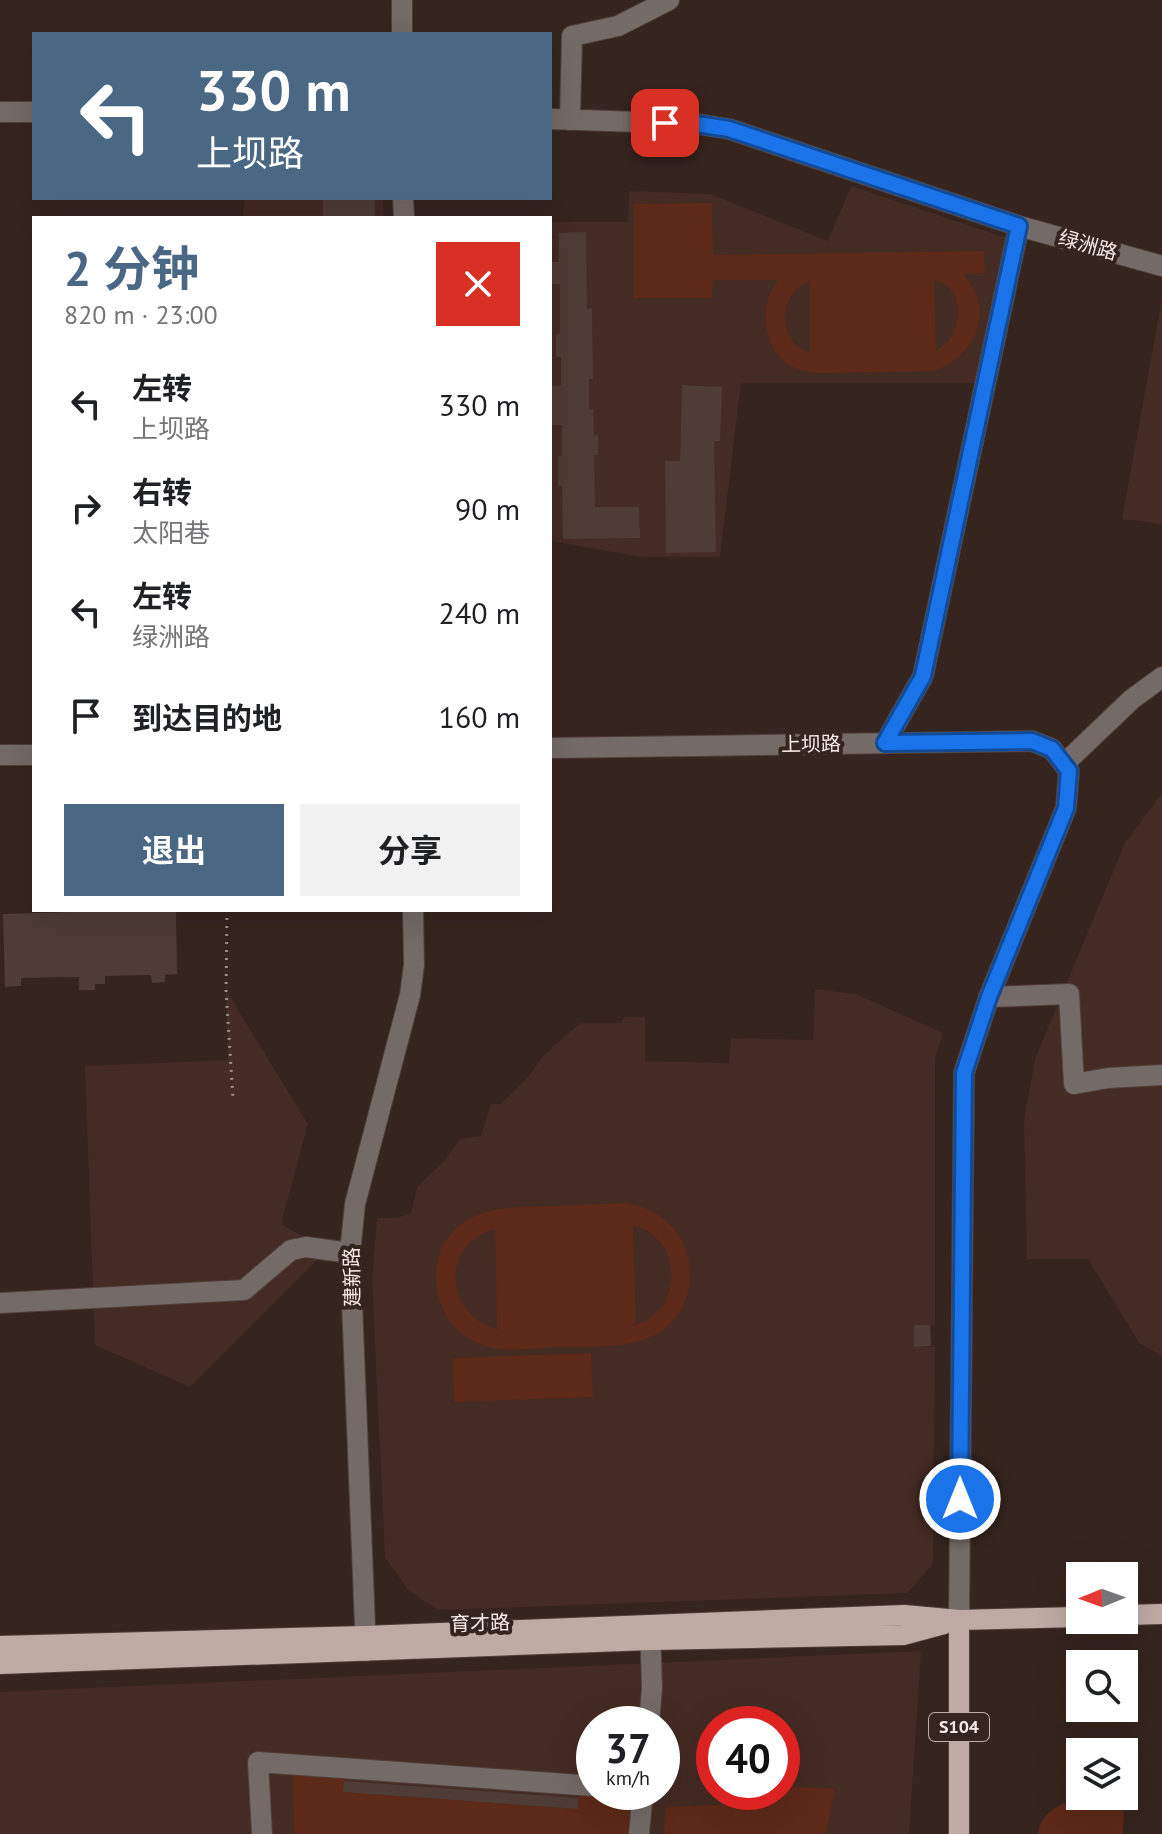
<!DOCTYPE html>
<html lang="zh">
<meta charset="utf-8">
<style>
body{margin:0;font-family:"PT Sans","Noto Sans SC",sans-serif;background:#f2f2f2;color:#202124;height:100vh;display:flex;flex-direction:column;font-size:30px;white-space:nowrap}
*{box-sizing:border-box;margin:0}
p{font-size:26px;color:#757577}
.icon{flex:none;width:44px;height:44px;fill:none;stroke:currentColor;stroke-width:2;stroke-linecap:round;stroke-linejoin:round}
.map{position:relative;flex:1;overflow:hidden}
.sheet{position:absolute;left:32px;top:216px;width:520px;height:696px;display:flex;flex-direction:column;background:#fff;border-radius:0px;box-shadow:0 8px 32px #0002}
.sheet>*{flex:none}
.hud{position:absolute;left:32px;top:32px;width:520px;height:168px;border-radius:0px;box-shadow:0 8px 32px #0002;background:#4a6784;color:#fff;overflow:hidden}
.needle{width:52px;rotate:269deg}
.tools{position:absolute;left:1066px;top:1562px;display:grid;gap:16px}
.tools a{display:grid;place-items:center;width:72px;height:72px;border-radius:0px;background:#fff;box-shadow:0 8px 32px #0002;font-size:40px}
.speed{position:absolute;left:576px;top:1706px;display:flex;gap:16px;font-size:40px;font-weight:700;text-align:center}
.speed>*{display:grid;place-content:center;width:104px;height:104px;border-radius:50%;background:#fff;box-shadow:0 8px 32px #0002;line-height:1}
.speed small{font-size:20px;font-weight:400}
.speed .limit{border:12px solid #d22;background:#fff;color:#111}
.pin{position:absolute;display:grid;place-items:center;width:68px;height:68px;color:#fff;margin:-34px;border-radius:16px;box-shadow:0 4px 12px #0006}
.me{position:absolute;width:88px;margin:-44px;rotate:0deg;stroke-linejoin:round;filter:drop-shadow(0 0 6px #0008)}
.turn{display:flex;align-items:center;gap:28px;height:168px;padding:0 32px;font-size:36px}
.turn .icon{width:104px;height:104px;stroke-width:2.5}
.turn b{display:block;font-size:56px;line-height:68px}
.round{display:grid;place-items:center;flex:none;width:84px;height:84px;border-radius:0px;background:#f2f2f2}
.summary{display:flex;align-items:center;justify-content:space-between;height:136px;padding:0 32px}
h1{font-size:48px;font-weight:700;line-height:60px;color:#4a6784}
.primary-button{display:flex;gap:16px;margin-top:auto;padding:16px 32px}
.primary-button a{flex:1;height:92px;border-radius:0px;background:#4a6784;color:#fff;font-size:32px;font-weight:700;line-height:92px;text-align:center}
.primary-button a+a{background:#f2f2f2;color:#202124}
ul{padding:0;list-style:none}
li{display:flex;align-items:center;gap:24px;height:104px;padding:0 32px}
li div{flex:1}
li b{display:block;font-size:30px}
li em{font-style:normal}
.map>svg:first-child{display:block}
</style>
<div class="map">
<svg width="1162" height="1834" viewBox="0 0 1162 1834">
<rect width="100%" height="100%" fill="#36241e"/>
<g fill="#442b23" fill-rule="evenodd">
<polygon points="851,186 1007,238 976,383 741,383 720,557 642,557 550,541 550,222 628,222 629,191 710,194 828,241"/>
<polygon points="245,198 383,198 384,218 242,218"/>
<polygon points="1162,298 1162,524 1122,519"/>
<polygon points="1162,793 1162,1356 1139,1343 1088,1259 1027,1259 1024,1120 1035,1059 1125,843"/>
<polygon points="815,989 856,994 943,1033 935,1059 935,1325 915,1325 915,1347 935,1347 933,1564 907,1593 438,1610 408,1590 385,1557 372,1279 377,1218 397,1218 411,1213 417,1187 445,1160 460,1139 481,1136 491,1104 501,1104 529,1076 543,1056 580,1023 621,1023 625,1017 645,1017 645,1061 729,1063 731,1038 813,1040"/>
<polygon points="226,990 308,1124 281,1224 327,1250 190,1387 95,1345 85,1066 228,1060"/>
<path d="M921 1651 909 1834H0V1692ZM594 1724H662V1792H594ZM714 1724H782V1792H714Z"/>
</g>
<g fill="#5d2918" fill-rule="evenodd">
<path d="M712 203 713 255 984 251 985 273 964 274C970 283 977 292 979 303 984 334 962 363 933 371L819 373C807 372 791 369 783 361 767 346 761 316 769 296 771 290 776 284 778 280H713L712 298H634V204ZM934 280C969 288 963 336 936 351ZM809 281 810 282V353C776 341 777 295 809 281Z"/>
<path d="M625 1203C650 1206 672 1220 683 1243 691 1260 692 1278 687 1296 668 1354 604 1346 556 1347 533 1348 505 1353 483 1345 468 1340 454 1329 446 1315 436 1297 433 1276 439 1256 456 1205 508 1207 552 1206 576 1205 601 1204 625 1203ZM630 1225C685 1235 685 1313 632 1326L636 1323 633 1227ZM495 1229 497 1327 502 1330C445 1320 438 1245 495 1229Z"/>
<polygon points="591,1353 593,1397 454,1402 453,1358"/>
<polygon points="293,1771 345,1773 344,1792 577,1809 579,1790 631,1801 628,1834 294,1834"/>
<polygon points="782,1786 835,1789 826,1834 664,1834 666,1807 747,1804 749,1792 782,1792"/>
<path d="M1067 1802 1124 1807 1123 1834H1038C1040 1817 1052 1808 1067 1802Z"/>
</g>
<g fill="#4f3c36">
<rect x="323" y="198" width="52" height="20"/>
<polygon points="586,232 587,309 592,308 593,379 589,379 589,409 593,409 594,436 598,435 598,455 594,455 595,507 639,507 640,538 563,539 562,486 558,486 558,456 562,456 562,425 550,425 550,386 561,385 561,357 556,357 556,335 560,334 560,284 552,284 551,262 559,262 559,233"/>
<polygon points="682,385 722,387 720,441 714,441 716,552 666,553 665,461 680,461"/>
<polygon points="71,910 176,910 177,974 165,975 165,982 152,983 151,975 105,976 105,984 95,984 95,990 79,990 79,977 21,978 21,986 5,987 3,914 71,912"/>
<polygon points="914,1325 930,1325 931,1346 914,1347"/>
<polygon points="344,1781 578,1798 578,1809 343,1792"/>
</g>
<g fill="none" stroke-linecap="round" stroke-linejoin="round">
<defs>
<g id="minor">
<polyline points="402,0 402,34"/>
<polyline points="0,112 34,112"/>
<polyline points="550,119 697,124 729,129 1019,226 1162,266"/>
<polyline points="570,120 572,36 618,26 669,0"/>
<polyline points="403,198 404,218"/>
<polyline points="885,743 923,676 1019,226"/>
<polyline points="550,748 1032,741 1052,749 1069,771 1066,808 989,997 964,1073 959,1620"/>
<polyline points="0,755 34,755"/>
<polyline points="1065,763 1132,699 1162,677"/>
<polyline points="989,997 1069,994 1074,1084 1108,1078 1162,1075"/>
<polyline points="0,1303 244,1290 291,1250 306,1247 350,1253"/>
<polyline points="366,1651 350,1253 355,1204 410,995 414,965 413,910"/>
<polyline points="649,1724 652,1688 650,1626"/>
<polyline points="262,1834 258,1762 594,1786"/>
<polyline points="639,1834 643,1792"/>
</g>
<g id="major">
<polyline points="1124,1615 1162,1614"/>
<polyline points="0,1646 365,1636 904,1615 959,1620 1080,1617"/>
<polyline points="0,1664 650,1640 903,1635 944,1624"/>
<polyline points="959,1834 959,1620"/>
</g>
</defs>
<use href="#minor" stroke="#51403a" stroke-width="22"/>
<use href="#major" stroke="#51403a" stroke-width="22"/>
<polyline stroke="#9b8d88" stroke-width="3" stroke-dasharray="2 6" stroke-linecap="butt" points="227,910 226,990 233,1098"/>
<use href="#minor" stroke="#746a67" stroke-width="20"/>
<use href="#major" stroke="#bfaaa4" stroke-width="20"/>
</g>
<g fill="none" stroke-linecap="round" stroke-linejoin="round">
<defs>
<polyline id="route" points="665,123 697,124 729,129 1019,226 923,676 885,743 1032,741 1052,749 1069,771 1066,808 989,997 964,1073 960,1499"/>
</defs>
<use href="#route" stroke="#114b97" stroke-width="20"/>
<use href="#route" stroke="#1a73e8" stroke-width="14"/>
</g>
<g text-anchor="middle" stroke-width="8" stroke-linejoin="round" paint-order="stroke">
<rect fill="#36241e" stroke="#bcafaa" stroke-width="2" x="929" y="1713" width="60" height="28" rx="6"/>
<g font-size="18" font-weight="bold" fill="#f6eae6">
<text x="959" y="1733">S104</text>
</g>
<g font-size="20" fill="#f6eae6" stroke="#36241e">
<text transform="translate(1088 245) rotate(16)" y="7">绿洲路</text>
<text transform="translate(811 744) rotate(-1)" y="7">上坝路</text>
<text transform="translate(352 1277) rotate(-91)" y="7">建新路</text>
<text transform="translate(480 1623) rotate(-2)" y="7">育才路</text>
</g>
</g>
</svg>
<div class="tools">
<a><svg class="needle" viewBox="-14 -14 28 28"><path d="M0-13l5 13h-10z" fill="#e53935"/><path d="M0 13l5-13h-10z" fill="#757577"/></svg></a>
<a><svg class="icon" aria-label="search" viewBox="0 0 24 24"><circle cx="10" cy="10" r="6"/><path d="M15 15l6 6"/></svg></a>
<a><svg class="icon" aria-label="layers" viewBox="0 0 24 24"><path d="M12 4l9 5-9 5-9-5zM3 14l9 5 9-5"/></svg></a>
</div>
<div class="speed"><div>37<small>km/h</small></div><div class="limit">40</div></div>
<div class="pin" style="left:665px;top:123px;background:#d93025"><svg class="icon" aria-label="arrive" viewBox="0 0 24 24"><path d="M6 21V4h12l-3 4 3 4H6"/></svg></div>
<svg class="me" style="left:960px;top:1499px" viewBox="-20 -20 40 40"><circle r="17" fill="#1a73e8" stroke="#fff" stroke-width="3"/><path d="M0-11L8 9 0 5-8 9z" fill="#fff"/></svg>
<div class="hud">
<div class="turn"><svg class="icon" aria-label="left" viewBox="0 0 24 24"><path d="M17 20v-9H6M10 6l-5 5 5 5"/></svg><div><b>330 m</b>上坝路</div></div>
</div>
<section class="sheet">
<div class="summary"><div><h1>2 分钟</h1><p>820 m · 23:00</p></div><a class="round" style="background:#d93025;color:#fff"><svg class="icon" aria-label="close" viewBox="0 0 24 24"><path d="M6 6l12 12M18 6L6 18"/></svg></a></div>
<ul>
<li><svg class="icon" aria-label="left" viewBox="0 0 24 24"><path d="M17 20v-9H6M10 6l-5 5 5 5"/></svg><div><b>左转</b><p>上坝路</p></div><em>330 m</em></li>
<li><svg class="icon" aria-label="right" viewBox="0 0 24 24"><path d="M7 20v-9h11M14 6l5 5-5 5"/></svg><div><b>右转</b><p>太阳巷</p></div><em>90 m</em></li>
<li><svg class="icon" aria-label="left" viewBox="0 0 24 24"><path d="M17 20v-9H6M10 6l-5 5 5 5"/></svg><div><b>左转</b><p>绿洲路</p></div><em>240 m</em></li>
<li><svg class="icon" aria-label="arrive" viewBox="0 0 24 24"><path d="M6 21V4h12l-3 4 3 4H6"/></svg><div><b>到达目的地</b></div><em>160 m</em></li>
</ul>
<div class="primary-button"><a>退出</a><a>分享</a></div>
</section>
</div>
